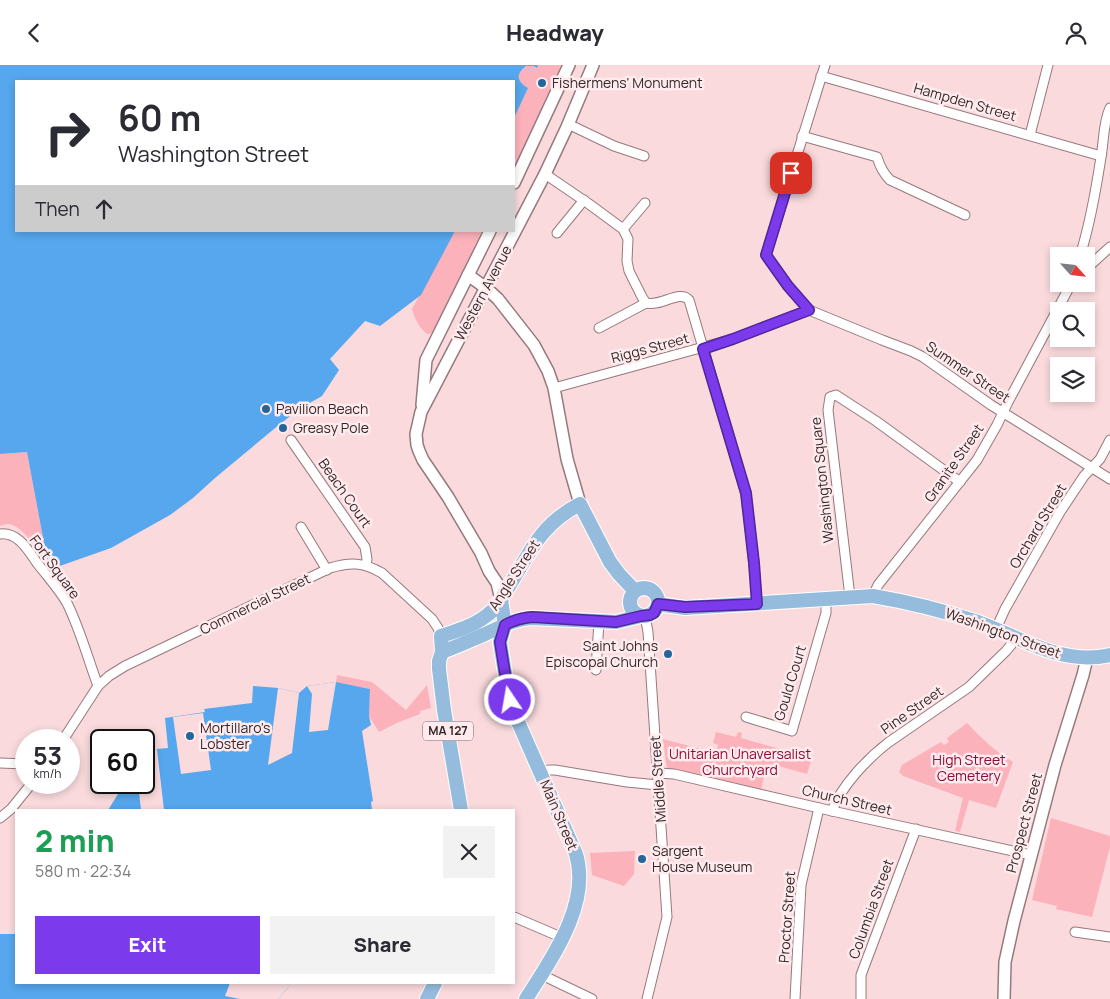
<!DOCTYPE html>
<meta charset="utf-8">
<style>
body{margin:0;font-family:Manrope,sans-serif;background:#f2f2f3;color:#2b2b33;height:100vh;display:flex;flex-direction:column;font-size:19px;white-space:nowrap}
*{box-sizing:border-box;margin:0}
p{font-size:16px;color:#7c7c81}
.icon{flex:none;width:28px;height:28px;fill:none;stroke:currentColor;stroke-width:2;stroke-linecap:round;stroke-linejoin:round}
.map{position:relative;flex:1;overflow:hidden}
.side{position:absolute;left:15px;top:744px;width:500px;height:175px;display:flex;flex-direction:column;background:#fff;border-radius:0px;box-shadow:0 2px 8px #0003}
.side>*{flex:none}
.top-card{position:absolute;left:15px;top:15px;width:500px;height:152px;border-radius:0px;box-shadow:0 2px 8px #0003;background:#fff;color:#2b2b33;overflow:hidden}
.needle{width:32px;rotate:117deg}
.tools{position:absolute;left:1050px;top:182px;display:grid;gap:10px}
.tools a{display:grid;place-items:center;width:45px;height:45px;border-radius:0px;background:#fff;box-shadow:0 2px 8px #0003;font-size:25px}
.speed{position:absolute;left:15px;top:664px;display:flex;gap:10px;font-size:25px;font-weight:700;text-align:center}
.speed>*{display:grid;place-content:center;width:65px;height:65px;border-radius:50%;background:#fff;box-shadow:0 2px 8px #0003;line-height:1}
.speed small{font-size:12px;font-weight:400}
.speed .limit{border:2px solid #111;border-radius:8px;background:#fff;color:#111}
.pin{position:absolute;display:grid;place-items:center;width:42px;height:42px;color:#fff;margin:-21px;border-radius:10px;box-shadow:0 2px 8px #0006}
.me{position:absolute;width:55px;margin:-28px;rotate:348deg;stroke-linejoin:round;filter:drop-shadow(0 0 4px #0008)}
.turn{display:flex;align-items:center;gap:18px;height:105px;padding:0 20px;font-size:22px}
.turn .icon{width:65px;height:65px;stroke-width:2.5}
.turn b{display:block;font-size:35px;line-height:42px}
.then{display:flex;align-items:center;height:48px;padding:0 20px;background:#0003;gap:10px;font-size:19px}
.round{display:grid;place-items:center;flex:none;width:52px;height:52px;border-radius:0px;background:#f2f2f3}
.overview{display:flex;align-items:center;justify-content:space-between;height:85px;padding:0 20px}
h1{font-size:30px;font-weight:800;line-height:38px;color:#1e9e55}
.button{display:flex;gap:10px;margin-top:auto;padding:10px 20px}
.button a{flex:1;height:58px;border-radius:0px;background:#7c3aed;color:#fff;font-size:20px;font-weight:800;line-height:58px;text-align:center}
.button a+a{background:#f2f2f3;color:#2b2b33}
header{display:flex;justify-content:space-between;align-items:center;height:65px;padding:0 20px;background:#fff;font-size:22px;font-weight:800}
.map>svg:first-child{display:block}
</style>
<header><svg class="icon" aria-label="back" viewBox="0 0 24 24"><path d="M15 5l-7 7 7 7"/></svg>Headway<svg class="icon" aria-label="person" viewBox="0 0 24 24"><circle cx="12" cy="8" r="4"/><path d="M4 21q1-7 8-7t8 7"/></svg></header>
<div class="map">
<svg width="1110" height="934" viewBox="0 0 1110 934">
<rect width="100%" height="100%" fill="#fadadd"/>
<g fill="#fcb2bb">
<path d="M538 0H561L514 102V53L527 23C526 22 521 19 520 18 516 12 520 1 528 1 531 0 534 2 536 3Z"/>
<path d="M455 166H482L433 266 430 269H427C420 264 414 253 412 244Z"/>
<path d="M27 387 47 494C36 485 23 460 8 459 5 459 3 460 0 461V389Z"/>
<polygon points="337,610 372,617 406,645 427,620 431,643 420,646 420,649 399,657 379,667 369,651 370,624 336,617"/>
<path d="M967 658C981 673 996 687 1013 697L996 743 969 735 960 767 955 766 963 733 903 711 899 707 902 700 941 677 944 680 949 677 947 673Z"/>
<polygon points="716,667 736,672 738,667 742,668 741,673 812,693 807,709 771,699 766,702 761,725 667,704 663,674 716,688 718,680 713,678"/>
<polygon points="1051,753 1110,771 1110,782 1092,852 1056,844 1057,841 1032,835"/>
<polygon points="635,786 634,809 624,821 592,810 590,788"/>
</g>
<g fill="#56a7ed">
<path d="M0 0H538L537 3 533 1H526C515 9 517 17 528 23L514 53V16H16V166H455L421 230 380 261 365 256 330 294 339 305 322 331 301 343 280 359 215 413 193 433 170 450 111 483 54 503 47 494 27 387 0 389Z"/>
<polygon points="336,617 370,624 369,651 371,660 362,666 373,736 371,737 372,745 108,745 125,718 144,718 144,685 168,683 165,653 205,647 204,644 252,638 253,621 278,623 299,628 307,621"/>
<polygon points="0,869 16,869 16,918 292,918 278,934 0,934"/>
</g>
<g fill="#fadadd">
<polygon points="336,617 328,665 309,667 312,629 307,621"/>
<polygon points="278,623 299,628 292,688 268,700"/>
<polygon points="203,648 211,705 181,709 173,652"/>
<polygon points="157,684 164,745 141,745 138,718 144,718 144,685"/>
<polygon points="230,918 292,918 278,934 240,934 225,931"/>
</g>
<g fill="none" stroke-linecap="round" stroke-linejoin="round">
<defs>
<g id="street">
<polyline points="825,0 766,190 788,221 809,245 882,275 911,286 923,292 991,340 1110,414"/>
<polyline points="821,11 1101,91"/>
<polyline points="568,59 614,81 644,91"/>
<polyline points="1030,70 1048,0"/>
<path d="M802 71 877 92C880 102 883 108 890 115L965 150"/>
<path d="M545 109 589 139 623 164 628 174 627 196 629 206 642 232 646 238C661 242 680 224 689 235L746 429 754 498 757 539"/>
<polyline points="623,164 645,138"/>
<polyline points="557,168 584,135"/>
<path d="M1080 191C1090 159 1096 125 1101 92 1104 76 1103 58 1110 43"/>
<polyline points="1086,204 1110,182"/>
<polyline points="599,263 646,238"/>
<polyline points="554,323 733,274 809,245"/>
<polyline points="291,375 365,482 367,494 366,500"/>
<polyline points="301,462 327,505"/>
<path d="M0 469C18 467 28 485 37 498 47 511 59 524 67 538 80 564 88 594 98 621"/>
<polyline points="873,531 878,520 977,395 997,360 1008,337 1071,219"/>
<polyline points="850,532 828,345 830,332 836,330 876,356 960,417"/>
<polyline points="645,551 648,567 667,852 647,934"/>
<polyline points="996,564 1005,544 1060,447 1084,411 1100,394 1110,375"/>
<polyline points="596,605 599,556"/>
<polyline points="746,652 792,666 826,548 826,535"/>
<path d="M63 675 98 621 109 611 125 601 330 503C350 497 363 497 382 508L432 554 438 563 441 571"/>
<polyline points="0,698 26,699"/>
<polyline points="540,707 549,705 555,705 627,717 658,720"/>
<polyline points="658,708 674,709 832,746 1031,790"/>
<path d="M832 746C841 721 868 693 889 677L969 622 1006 586 1011 580 1015 573"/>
<polyline points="0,753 11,744 32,718"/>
<polyline points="514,852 563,873"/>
<polyline points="1075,867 1110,872"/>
<polyline points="542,910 592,934"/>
<polyline points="795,934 801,820 819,743"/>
<polyline points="861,934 861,910 916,764"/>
</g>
<g id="secondary">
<polyline points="514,118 569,0"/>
<polyline points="468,210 486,223 498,234 534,280 548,306 554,323 567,394 580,439"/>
<polyline points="422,340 426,295 490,166"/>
<polyline points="501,535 497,518 489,506 481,488 448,432 423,395 419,386 417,380 416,369 421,347 545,109 567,62 593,0"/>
<polyline points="1004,934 1005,897 1014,856 1055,700 1083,610 1087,593"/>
</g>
<g id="primary">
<circle cx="644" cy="537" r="14"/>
<path d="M501 535 505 560 500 577 507 621 510 635 519 659 576 789C591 839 552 893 526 934"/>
<path d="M658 539 685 543 873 531C909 537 944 546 978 557 1022 573 1061 601 1110 590"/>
<path d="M442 587C456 582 469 576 483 570 499 563 514 554 531 553L616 557 641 551"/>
<path d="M461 745 444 645 439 604V596L442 587 441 571C456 566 473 561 486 551 498 543 504 529 511 518 532 483 543 458 580 439L610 497 619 509 635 526"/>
<polyline points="427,934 435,918"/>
</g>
</defs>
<use href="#street" stroke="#96797d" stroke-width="11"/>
<use href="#secondary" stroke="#96797d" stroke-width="14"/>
<use href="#primary" stroke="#fff" stroke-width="16"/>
<use href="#street" stroke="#fff" stroke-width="9"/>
<use href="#secondary" stroke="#fff" stroke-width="11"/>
<use href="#primary" stroke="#96bcdd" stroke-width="14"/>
</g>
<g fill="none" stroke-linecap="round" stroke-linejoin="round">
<defs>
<path id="route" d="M510 635 507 621 500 577 505 560C514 555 521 553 532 552L616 557 641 551 650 550 654 548 658 539 685 542 757 539 754 498 746 428 703 284 733 274 809 245 788 221 766 190 791 108"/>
</defs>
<use href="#route" stroke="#51269a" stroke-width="12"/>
<use href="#route" stroke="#7c3aed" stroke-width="9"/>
</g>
<g fill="#24659b" stroke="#ffebed" stroke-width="2">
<circle cx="542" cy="18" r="5"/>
<circle cx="266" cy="344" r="5"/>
<circle cx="283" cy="363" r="5"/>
<circle cx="668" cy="589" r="5"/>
<circle cx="190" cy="671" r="5"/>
<circle cx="642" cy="794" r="5"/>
</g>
<g text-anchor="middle" stroke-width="5" stroke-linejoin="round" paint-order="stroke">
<rect fill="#ffebed" stroke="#716264" stroke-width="1" x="423" y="656.5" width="50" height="19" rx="4"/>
<g font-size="12" font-weight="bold" fill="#34282a">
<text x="448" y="670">MA 127</text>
</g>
<g font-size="14" fill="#34282a" stroke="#ffebed" text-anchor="start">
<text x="552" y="23">Fishermens' Monument</text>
<text x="276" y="349">Pavilion Beach</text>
<text x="293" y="368">Greasy Pole</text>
<text x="658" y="586" text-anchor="end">Saint Johns<tspan x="658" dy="16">Episcopal Church</tspan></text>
<text x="200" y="668">Mortillaro's<tspan x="200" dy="16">Lobster</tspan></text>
<text x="652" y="791">Sargent<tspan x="652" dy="16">House Museum</tspan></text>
</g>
<g font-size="14" fill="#34282a" stroke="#ffebed">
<text transform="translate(965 37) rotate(16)" y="5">Hampden Street</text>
<text transform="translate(483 228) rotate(-62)" y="5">Western Avenue</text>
<text transform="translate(650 283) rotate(-15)" y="5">Riggs Street</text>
<text transform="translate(968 307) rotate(34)" y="5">Summer Street</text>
<text transform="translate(954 398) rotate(-55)" y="5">Granite Street</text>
<text transform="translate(822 415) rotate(-96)" y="5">Washington Square</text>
<text transform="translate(345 428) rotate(55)" y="5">Beach Court</text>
<text transform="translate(1038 461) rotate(-59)" y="5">Orchard Street</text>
<text transform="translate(55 502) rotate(54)" y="5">Fort Square</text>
<text transform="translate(514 510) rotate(-57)" y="5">Angle Street</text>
<text transform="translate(255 539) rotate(-26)" y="5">Commercial Street</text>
<text transform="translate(1003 568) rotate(20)" y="5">Washington Street</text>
<text transform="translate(790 618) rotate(-73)" y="5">Gould Court</text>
<text transform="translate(912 645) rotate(-35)" y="5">Pine Street</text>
<text transform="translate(658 714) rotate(-94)" y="5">Middle Street</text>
<text transform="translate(847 735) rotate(13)" y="5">Church Street</text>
<text transform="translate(559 750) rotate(67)" y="5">Main Street</text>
<text transform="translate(1024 758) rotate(-75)" y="5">Prospect Street</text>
<text transform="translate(871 844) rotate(-70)" y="5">Columbia Street</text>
<text transform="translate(787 852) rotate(-86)" y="5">Proctor Street</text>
</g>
<g font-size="14" fill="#8e0b37" stroke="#ffebed">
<text x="740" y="694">Unitarian Unaversalist<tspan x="740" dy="16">Churchyard</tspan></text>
<text x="969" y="700">High Street<tspan x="969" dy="16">Cemetery</tspan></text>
</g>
</g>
</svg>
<div class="tools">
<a><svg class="needle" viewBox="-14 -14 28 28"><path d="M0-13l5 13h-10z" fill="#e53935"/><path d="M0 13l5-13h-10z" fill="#7c7c81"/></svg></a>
<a><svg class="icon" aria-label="search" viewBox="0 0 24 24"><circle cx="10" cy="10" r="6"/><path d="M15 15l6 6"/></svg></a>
<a><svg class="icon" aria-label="layers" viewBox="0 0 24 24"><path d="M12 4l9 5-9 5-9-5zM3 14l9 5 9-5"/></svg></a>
</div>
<div class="speed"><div>53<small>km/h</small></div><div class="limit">60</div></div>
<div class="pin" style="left:791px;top:108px;background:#d93025"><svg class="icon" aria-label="arrive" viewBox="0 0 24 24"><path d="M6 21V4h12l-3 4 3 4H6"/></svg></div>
<svg class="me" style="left:510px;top:635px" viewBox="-20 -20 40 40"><circle r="17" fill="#7c3aed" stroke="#fff" stroke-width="3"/><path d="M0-11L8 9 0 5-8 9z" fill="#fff"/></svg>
<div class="top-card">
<div class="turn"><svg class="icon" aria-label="right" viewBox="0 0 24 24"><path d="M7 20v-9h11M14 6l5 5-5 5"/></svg><div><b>60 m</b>Washington Street</div></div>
<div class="then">Then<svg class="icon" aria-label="ahead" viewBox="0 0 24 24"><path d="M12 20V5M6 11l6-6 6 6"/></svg></div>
</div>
<section class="side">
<div class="overview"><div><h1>2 min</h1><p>580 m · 22:34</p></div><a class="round"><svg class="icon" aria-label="close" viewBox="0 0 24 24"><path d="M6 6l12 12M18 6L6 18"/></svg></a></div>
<div class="button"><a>Exit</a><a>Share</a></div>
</section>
</div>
